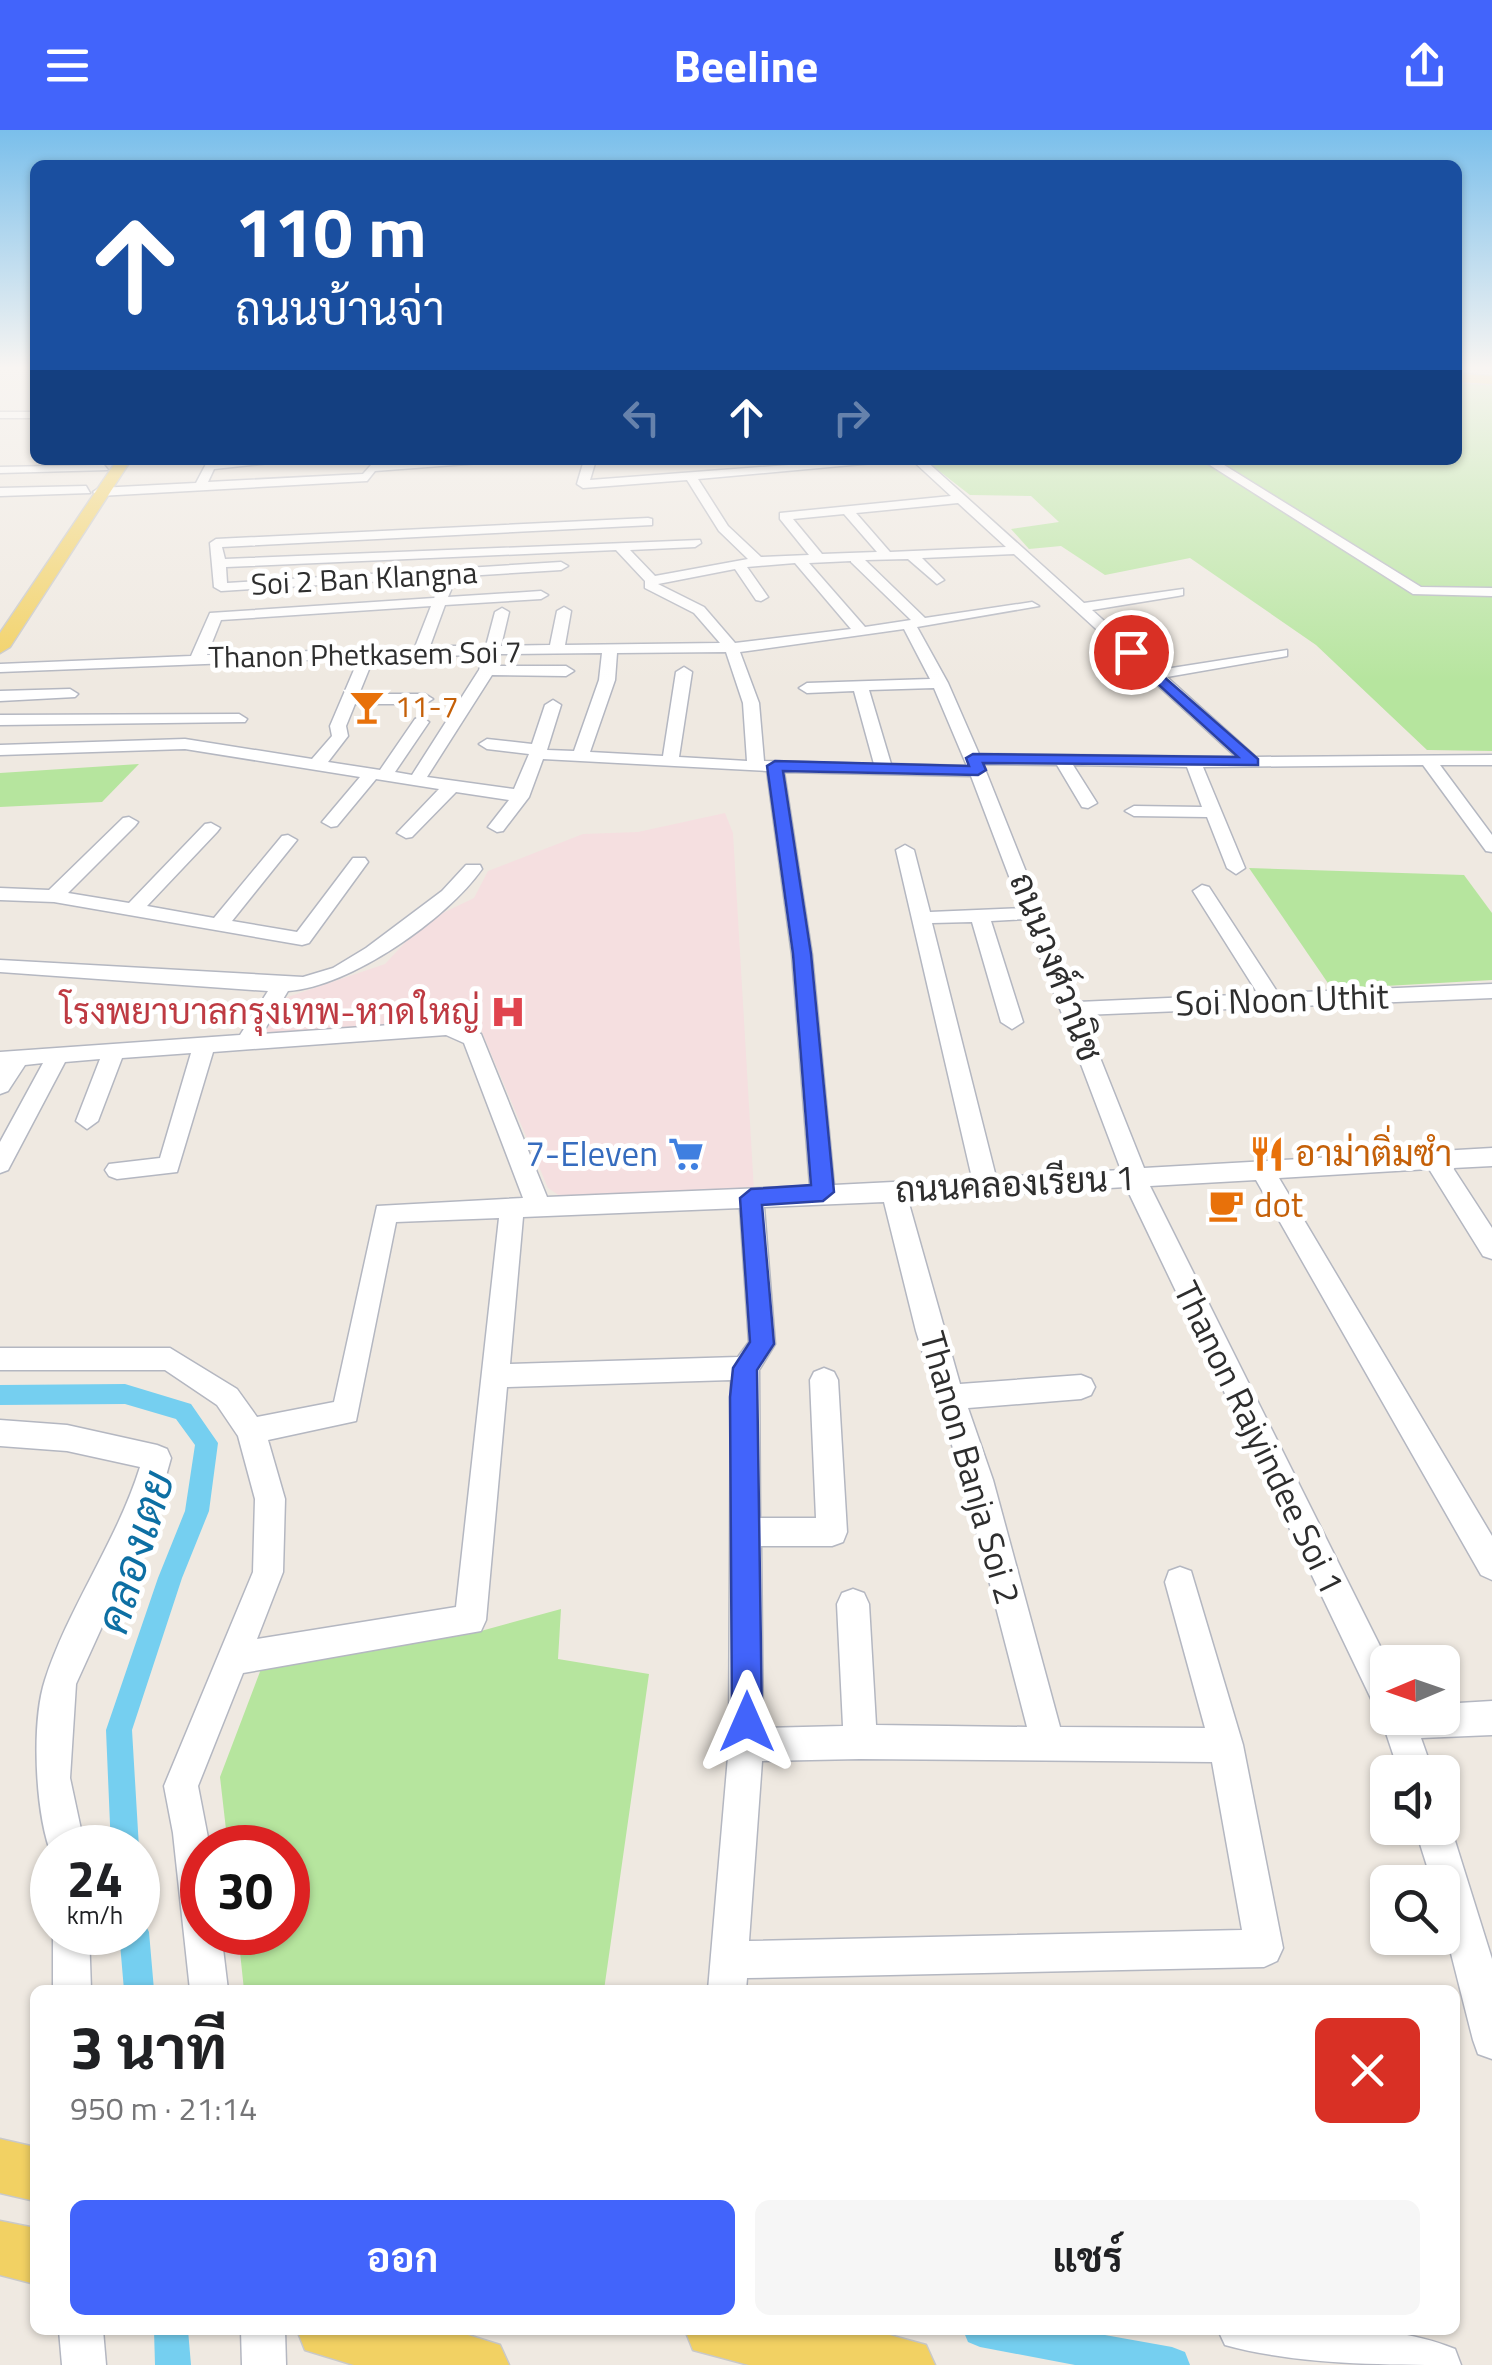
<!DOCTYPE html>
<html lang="th">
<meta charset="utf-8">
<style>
body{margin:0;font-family:"Titillium Web",Sarabun,sans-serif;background:#f6f6f6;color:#202124;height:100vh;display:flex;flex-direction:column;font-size:38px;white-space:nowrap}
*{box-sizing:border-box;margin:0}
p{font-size:32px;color:#757577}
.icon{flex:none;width:55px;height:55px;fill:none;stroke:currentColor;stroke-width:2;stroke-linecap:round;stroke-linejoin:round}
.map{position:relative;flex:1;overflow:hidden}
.details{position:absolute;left:30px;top:1855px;width:1430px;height:350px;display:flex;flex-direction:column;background:#fff;border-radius:15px;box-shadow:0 2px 8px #0004}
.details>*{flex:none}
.hud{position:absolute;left:30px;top:30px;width:1432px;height:305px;border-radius:15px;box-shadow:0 2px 8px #0004;background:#1a4fa0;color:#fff;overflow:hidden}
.needle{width:65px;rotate:268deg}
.buttons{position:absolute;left:1370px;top:1515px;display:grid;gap:20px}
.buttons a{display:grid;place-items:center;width:90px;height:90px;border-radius:15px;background:#fff;box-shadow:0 2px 8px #0004;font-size:50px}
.speed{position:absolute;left:30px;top:1695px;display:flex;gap:20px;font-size:50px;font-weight:700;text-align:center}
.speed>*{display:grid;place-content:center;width:130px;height:130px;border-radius:50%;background:#fff;box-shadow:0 2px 8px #0004;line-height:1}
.speed small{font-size:25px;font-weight:400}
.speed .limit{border:15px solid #d22;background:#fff;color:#111}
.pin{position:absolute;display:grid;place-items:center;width:85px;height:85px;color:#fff;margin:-42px;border:5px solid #fff;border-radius:50%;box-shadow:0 2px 10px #0007}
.me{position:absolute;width:110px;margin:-55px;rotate:0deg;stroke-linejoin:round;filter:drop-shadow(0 0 8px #0008)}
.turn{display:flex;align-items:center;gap:35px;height:210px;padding:0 40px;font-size:45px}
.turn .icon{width:130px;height:130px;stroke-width:2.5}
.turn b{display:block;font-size:70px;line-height:85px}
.lanes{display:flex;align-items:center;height:95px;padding:0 40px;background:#0003;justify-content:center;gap:50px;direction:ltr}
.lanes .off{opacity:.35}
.round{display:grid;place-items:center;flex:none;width:105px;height:105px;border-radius:15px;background:#f6f6f6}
.summary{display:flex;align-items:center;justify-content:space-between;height:170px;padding:0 40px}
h1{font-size:60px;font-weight:700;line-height:75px}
.cta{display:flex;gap:20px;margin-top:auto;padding:20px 40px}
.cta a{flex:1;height:115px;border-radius:15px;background:#4264fb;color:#fff;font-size:40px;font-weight:700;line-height:115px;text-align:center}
.cta a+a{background:#f6f6f6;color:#202124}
header{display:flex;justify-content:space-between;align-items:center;height:130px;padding:0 40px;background:#4264fb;color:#fff;font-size:45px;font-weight:700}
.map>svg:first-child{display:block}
</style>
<header><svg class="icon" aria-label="menu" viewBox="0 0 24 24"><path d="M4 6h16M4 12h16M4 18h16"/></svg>Beeline<svg class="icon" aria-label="share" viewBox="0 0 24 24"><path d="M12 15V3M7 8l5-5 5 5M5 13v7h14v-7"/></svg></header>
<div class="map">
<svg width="1492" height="2235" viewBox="0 0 1492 2235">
<rect width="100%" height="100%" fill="#efe9e1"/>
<polygon fill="#f5dfe0" points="725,683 733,703 754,1061 563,1068 548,1058 478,893 258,907 279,870 385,834 424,792 474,768 488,741 583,704 638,702"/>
<g fill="#b6e59e">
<polygon points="1458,252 1492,255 1492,621 1427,620 1316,515 1190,428 1105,445 1061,416 1029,419 1011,399 1059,392 1031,366 970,365 925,330 1458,330"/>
<polygon points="139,634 102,672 0,677 0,643"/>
<polygon points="1249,738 1464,745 1492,783 1492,850 1332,859"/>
<polygon points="561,1479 558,1529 649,1544 604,1860 244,1860 238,1803 288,1802 288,1718 228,1717 220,1647 261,1539 470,1504"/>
</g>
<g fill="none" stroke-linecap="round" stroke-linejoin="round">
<g fill="#75cff0" fill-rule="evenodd">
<polygon points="125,1254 191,1274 218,1313 209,1381 182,1448 132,1600 139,1718 138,1722 138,1718 111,1718 106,1600 158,1448 185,1381 195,1315 176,1289 125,1274 0,1275 0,1255"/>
<polygon points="138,1789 144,1792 149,1802 154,1860 124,1860 119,1802 138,1802"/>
<polygon points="154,2200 188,2200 191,2235 155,2235"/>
<polygon points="963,2200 1077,2200 1172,2217 1185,2222 1190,2235 1075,2235 980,2217 968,2212"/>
</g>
<defs>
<g id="minor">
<rect x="0" y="282" width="35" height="6"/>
<polygon points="245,330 297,330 214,339 208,352 363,344 371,335 521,330 375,341 367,351 99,366 93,362 99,358 196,353 206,334"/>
<path d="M584 330H596L590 350 855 330H906L698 349 728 396 761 427 809 425 780 389V383L951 366 912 330H925L1084 473 1183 459V465L1178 466 1092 480 1159 540 1287 520V526L1282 527 1167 547 1256 627 1492 625V635H1440L1492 705V722L1486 721 1423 635 1203 637 1245 738 1236 744 1227 738 1207 687 1134 686 1125 681 1134 676 1202 677 1187 637 1073 635 1097 673 1088 678 1082 677 1057 635 983 634 1078 872 1258 864 1193 761 1202 755 1209 757 1278 863 1492 854V868L1083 885 1144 1038 1492 1018V1036L1453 1038 1492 1098V1129L1483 1126 1429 1039 1279 1048 1492 1406V1450L1481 1445 1256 1050 1150 1056 1388 1532V1588H1442V1574L1492 1571V1605L1421 1608 1433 1642H1399L1381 1588 1384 1582 1376 1579 1126 1057 908 1070 960 1254 1081 1245 1091 1249 1095 1257 1091 1265 1081 1269 968 1278 993 1350 1060 1597 1205 1598 1165 1452 1169 1441 1180 1437 1191 1441 1243 1615 1283 1818 1277 1831 1264 1837 747 1848 746 1860H708L729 1615 731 1250 507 1257 486 1490 481 1501 243 1543 198 1656 210 1718H202V1802H221L228 1860H190L173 1703 164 1656 253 1442 255 1369 238 1306 217 1275 165 1240H0V1218H170L237 1259 257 1287 334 1272 377 1076 523 1068 464 913 446 905 213 922 177 1042 117 1049 109 1046 105 1040 109 1034 160 1028 191 923 122 928 98 991 87 999 76 991 100 929 65 932 8 1040 0 1043V1012L43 933 25 935 8 961 0 964V922L240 905 268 861 0 842V830L303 847 333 838 366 818 442 761 466 735H480L482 739C447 789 350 857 288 861L262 904 448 891 481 904 547 1067 810 1056 792 825 767 641 543 629 529 667 503 701 497 702 488 697 509 670 456 662 412 707 406 708 397 703 439 659 376 649 337 696 331 697 322 692 360 647 185 619 0 625V615L185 609 312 629 332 606 330 596 359 528 0 542V534L191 526 210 483 434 468 444 456 451 460 448 467 541 461 548 465 541 469 445 475 430 516H486L495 482 502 478 509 482 501 516 550 515 557 481 564 477 571 481 565 515 720 513 694 483 645 458V451L616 420 226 437 227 453 561 432 568 436 561 440 221 461 214 457 210 413 216 409 648 388 652 389V395L222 417 225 429 700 410 701 413 695 417 630 420 655 446 748 429 719 401 687 350 583 358 577 354ZM958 373 1006 417 890 422 856 383ZM844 384 877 422 822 424 793 389ZM1014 424 1236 627 979 624 948 553 917 497 1039 476 1032 472 925 488 865 430 908 429 937 454 944 450 922 428ZM851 431V432L911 490 865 497 809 433ZM795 433 851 499 735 513 704 477 658 454 735 439 756 470 761 471 768 467 747 437ZM431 476 415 517 207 525 221 490ZM904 499 930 549 807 553 799 558 807 563 854 561 874 634 764 631 759 573 740 522ZM726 522 743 573 747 631 679 627 692 542 684 537 676 542 663 626 590 622 615 550 617 523ZM602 523 599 550 574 621 547 620 561 575 553 570 545 575 532 614 487 609 479 614 487 619 529 624 514 659 427 647 492 545 566 546 574 541 566 536H496L498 524ZM484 525 479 540 412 645 395 642 429 592 421 587 415 589 380 640 328 632 348 606 346 596 355 574H425L433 569 425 564H359L374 527ZM934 558 967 636 891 634 869 560ZM784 642 971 646 1021 778 930 782 914 720 905 715 896 720 972 1048 834 1055 812 825ZM1026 789 1121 1040 996 1047 932 793 972 792 1001 892 1012 899 1023 892 991 791ZM884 1072 916 1201 963 1350 1027 1597 876 1595 869 1474 864 1463 853 1459 842 1463 837 1474 843 1596 763 1598 761 1416H832L843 1412 847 1402 838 1250 834 1242 824 1238 814 1242 810 1250 816 1388H760L759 1240 775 1214 764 1077ZM740 1078 749 1212 738 1227 510 1234 523 1087ZM499 1088 456 1477 257 1509 283 1442 285 1369 268 1310 356 1291 396 1092ZM860 1629 1212 1632 1242 1800 749 1811 762 1631Z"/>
<polygon points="1202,330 1216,330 1421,457 1492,458 1492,466 1413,464"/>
<polygon points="104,335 108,340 0,343 0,337"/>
<polygon points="86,356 90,363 0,366 0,358"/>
<polygon points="70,559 78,564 75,567 0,571 0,561"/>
<polygon points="239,584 247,589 245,592 0,595 0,585"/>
<polygon points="129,687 138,692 135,696 68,763 129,773 205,694 211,693 220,698 217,702 147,776 214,788 282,706 288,705 297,710 232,791 297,802 353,728 365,728 368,732 309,813 302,815 54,772 0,770 0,758 49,760 123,688"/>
<path d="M0 1290 67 1295 157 1315 167 1319 171 1328 159 1371 76 1554 70 1648 85 1718H52V1726C35 1684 31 1593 45 1550 68 1478 117 1411 140 1337L67 1321 0 1316Z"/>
<polygon points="1442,1684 1451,1698 1492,1829 1492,1929 1478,1924 1473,1910 1442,1788 1442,1752 1432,1752 1415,1698 1442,1698"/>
<polygon points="53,1802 89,1802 91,1860 53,1860"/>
<polygon points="59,2200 103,2200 106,2235 62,2235"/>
<polygon points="241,2200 285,2200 286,2235 242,2235"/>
<path d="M1218 2200C1295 2200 1382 2189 1455 2219L1461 2235C1385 2235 1297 2235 1225 2215Z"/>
</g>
<g id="major">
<polygon points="1458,244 1492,246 1492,254 1458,252"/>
<polygon points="117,330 131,330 10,517 0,523 0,503"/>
<polygon points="0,2009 35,2017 35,2071 0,2063"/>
<polygon points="0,2091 35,2098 35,2154 0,2145"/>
<polygon points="297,2200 452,2200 500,2215 509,2235 354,2235 305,2220"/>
<polygon points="685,2200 871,2200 926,2215 935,2235 749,2235 693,2220"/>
</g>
</defs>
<use href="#minor" stroke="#b4b7c1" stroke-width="3"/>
<use href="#major" stroke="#c9c9c9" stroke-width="3"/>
<use href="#minor" fill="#fff" fill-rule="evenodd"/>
<use href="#major" fill="#f2d163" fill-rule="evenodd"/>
</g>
<linearGradient id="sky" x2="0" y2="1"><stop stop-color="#7abfeb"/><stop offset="0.43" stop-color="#f8f5f2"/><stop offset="1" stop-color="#f8f5f2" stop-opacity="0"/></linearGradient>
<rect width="1492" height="552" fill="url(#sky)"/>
<polygon fill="#4264fb" stroke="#2b41a3" stroke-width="2.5" points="1131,518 1258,629 1258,635 983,633 986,640 978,645 783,641 811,824 834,1062 823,1071 762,1075 774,1214 757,1240 762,1592 758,1602 747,1607 736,1602 732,1592 730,1267 733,1238 750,1212 740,1068 751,1059 811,1055 793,824 767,636 775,631 969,636 966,628 973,624 1238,627 1126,525 1124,522"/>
<defs>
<symbol id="bar-bare" viewBox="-9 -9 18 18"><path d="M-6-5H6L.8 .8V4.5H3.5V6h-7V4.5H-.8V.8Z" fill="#e8710a" stroke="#fff" stroke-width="2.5" paint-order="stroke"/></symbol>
<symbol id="hospital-bare" viewBox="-9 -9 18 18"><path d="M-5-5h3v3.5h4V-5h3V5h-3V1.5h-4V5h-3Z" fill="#e0444e" stroke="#fff" stroke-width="2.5" paint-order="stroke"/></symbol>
<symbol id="supermarket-bare" viewBox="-9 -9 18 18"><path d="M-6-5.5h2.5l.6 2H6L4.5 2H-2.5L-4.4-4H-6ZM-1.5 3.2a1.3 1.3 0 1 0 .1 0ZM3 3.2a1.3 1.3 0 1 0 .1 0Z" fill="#3f7fe0" stroke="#fff" stroke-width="2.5" paint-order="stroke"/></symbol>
<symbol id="restaurant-bare" viewBox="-9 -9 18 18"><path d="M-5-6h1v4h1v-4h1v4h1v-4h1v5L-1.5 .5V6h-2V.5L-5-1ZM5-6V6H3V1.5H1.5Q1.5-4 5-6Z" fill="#e8710a" stroke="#fff" stroke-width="2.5" paint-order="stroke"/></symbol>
<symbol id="cafe-bare" viewBox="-9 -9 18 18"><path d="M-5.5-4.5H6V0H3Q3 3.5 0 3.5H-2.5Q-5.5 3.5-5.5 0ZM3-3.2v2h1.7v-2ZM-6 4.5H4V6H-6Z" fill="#e8710a" stroke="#fff" stroke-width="2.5" paint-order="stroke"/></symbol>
</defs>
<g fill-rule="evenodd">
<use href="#bar-bare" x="342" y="552" width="50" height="50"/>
<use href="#hospital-bare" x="483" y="857" width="50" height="50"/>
<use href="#supermarket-bare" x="661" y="999" width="50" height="50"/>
<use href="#restaurant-bare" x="1242" y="999" width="50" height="50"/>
<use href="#cafe-bare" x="1201" y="1050" width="50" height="50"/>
</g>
<g text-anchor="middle" stroke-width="10" stroke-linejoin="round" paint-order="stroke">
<g font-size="30" fill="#2e2e2e" stroke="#fff">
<text transform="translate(364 449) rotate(-3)" y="10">Soi 2 Ban Klangna</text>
<text transform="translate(365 525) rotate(-1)" y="10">Thanon Phetkasem Soi 7</text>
</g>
<g font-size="30" fill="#c56008" stroke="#fff" text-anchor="start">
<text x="395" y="587">11-7</text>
</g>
<g font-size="35" fill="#2e2e2e" stroke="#fff">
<text transform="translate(1056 837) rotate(69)" y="12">ถนนวงศ์วานิช</text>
<text transform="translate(1282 870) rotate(-2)" y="12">Soi Noon Uthit</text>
<text transform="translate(1015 1054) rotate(-3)" y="12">ถนนคลองเรียน 1</text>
<text transform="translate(1259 1308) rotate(64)" y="12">Thanon Rajyindee Soi 1</text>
<text transform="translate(970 1338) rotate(74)" y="12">Thanon Banja Soi 2</text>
</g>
<g font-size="35" fill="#be3a42" stroke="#fff" text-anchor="end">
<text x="480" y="894">โรงพยาบาลกรุงเทพ-หาดใหญ่</text>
</g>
<g font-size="35" fill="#366cbe" stroke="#fff" text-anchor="end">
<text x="658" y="1036">7-Eleven</text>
</g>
<g font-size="35" fill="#c56008" stroke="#fff" text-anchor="start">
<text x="1295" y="1036">อาม่าติ่มซำ</text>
<text x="1254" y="1087">dot</text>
</g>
<g font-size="45" font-style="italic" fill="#0d6fa3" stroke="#fff">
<text transform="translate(135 1422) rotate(-73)" y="16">คลองเตย</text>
</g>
</g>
</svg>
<div class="buttons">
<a><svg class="needle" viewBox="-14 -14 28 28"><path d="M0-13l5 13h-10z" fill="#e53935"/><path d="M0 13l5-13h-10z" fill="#757577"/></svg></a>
<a><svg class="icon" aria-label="sound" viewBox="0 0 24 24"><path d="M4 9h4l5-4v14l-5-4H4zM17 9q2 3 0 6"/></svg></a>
<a><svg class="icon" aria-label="search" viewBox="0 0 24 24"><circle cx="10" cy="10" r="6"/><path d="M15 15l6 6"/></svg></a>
</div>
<div class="speed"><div>24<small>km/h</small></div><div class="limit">30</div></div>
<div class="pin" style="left:1131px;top:522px;background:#d93025"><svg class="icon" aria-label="arrive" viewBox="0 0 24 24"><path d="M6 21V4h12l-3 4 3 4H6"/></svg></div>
<svg class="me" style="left:747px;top:1592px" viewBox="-20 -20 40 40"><path d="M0-17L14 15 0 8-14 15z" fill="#4264fb" stroke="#fff" stroke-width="4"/></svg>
<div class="hud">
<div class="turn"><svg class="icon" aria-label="ahead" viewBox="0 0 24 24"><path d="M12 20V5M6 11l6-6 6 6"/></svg><div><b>110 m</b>ถนนบ้านจ่า</div></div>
<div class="lanes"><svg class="icon off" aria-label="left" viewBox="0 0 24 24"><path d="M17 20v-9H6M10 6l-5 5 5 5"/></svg><svg class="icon" aria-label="ahead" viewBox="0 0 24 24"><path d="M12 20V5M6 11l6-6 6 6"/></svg><svg class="icon off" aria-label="right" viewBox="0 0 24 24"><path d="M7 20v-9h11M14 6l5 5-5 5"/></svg></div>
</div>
<section class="details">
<div class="summary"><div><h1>3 นาที</h1><p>950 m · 21:14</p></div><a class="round" style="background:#d93025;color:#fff"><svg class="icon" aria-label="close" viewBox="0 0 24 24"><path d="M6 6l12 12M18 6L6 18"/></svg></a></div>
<div class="cta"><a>ออก</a><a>แชร์</a></div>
</section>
</div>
